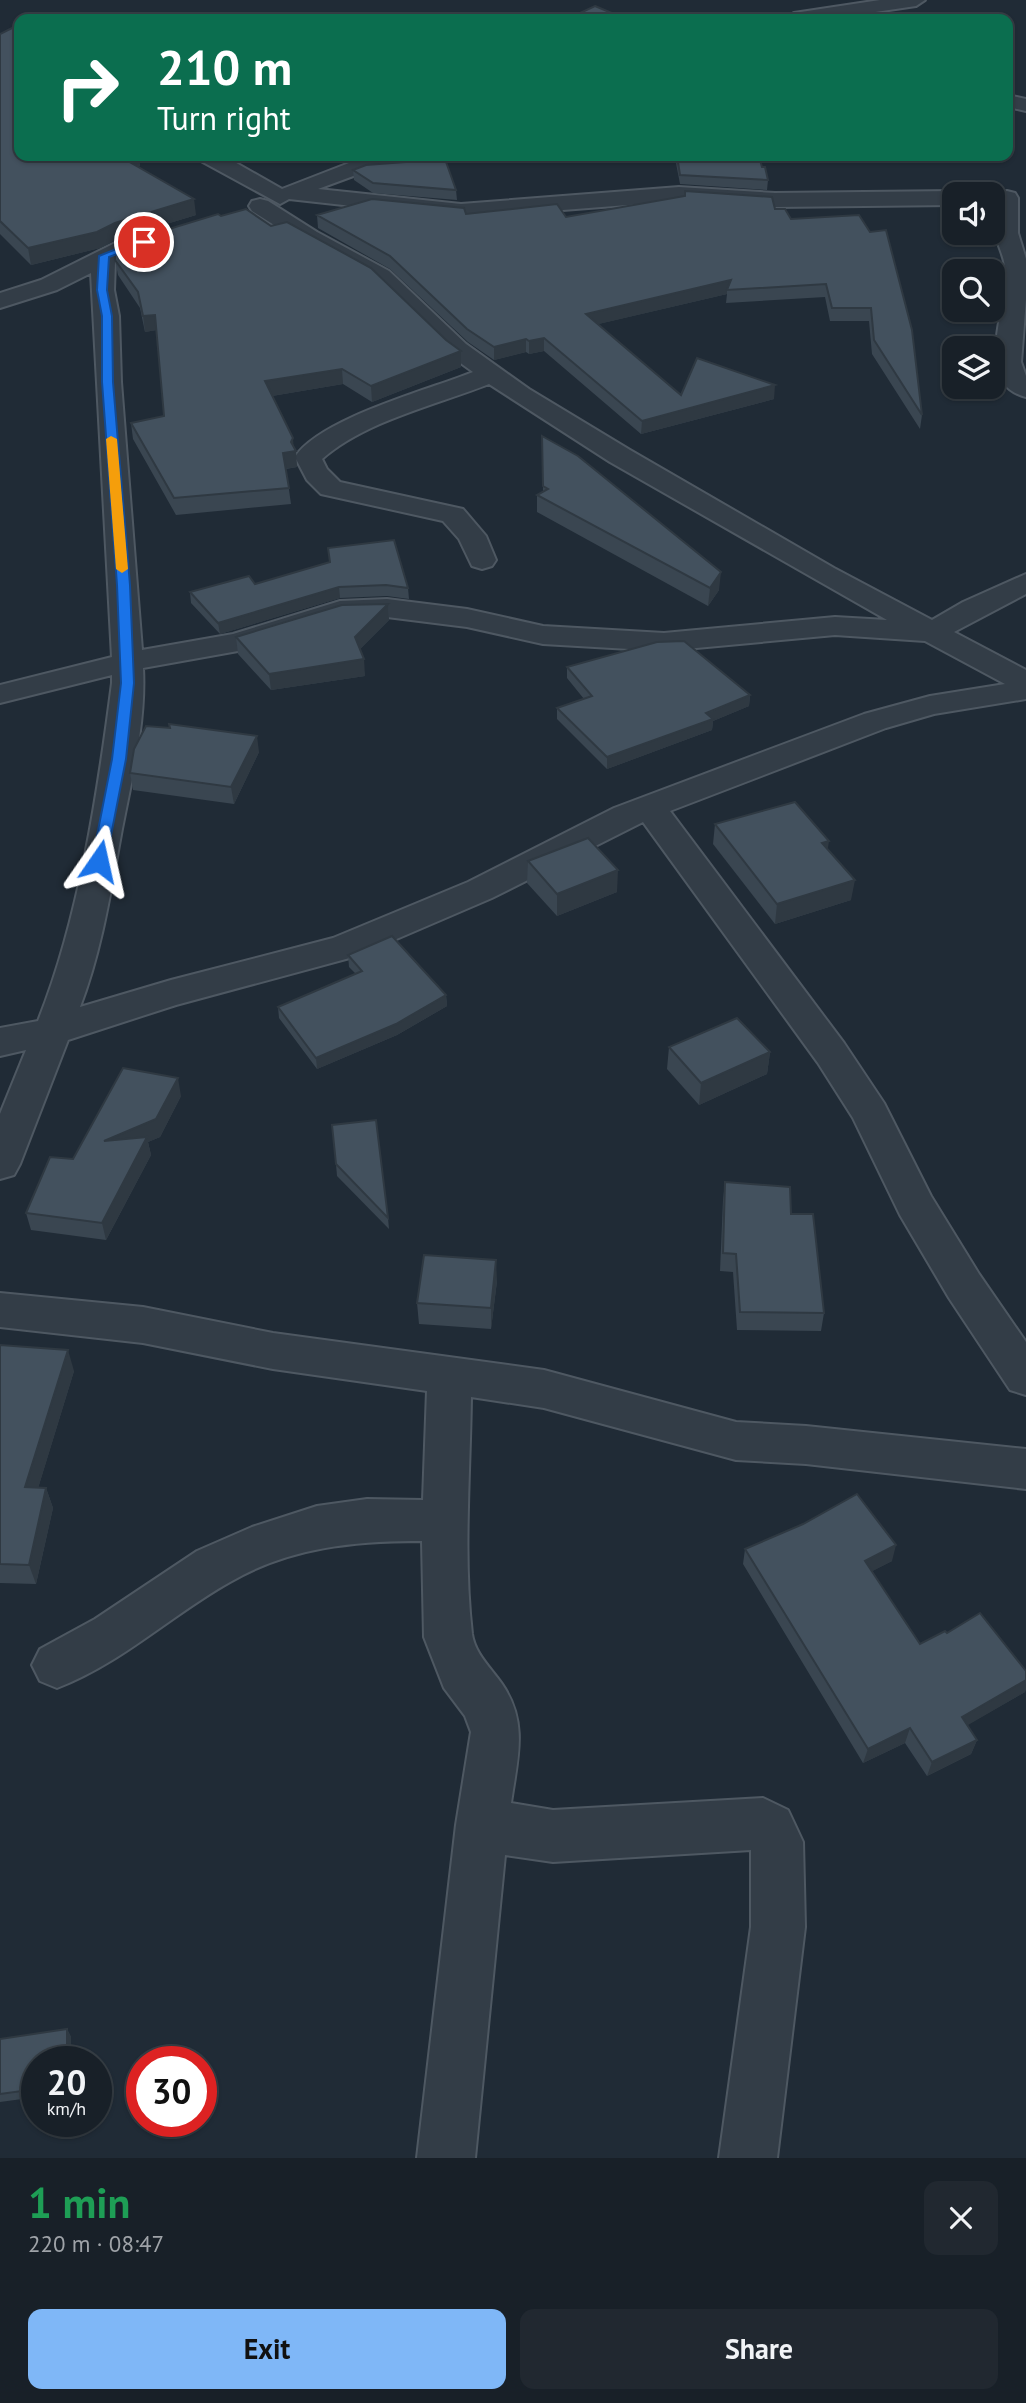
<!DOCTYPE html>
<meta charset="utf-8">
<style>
body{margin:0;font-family:"PT Sans",sans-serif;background:#212830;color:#f1f3f6;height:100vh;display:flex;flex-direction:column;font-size:26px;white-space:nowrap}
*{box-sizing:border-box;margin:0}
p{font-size:23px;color:#9fa3a8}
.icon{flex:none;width:38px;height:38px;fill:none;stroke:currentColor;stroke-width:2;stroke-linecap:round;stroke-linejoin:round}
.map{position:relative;height:2158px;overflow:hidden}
.drawer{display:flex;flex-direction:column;background:#182028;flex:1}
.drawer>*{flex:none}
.top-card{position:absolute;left:14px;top:14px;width:999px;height:147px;border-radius:14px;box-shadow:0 2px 5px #0004,0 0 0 2px #363e45;background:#0b6e4f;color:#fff;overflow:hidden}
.fabs{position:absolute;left:942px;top:182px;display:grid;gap:14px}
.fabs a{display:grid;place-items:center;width:63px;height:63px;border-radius:14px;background:#182028;box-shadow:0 2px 5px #0004,0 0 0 2px #363e45;font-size:35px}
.speed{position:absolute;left:21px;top:2046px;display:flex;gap:14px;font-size:35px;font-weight:700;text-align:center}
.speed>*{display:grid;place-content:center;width:91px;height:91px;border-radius:50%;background:#182028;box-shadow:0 2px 5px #0004,0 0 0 2px #363e45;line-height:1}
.speed small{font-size:18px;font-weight:400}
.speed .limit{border:10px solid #d22;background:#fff;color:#111}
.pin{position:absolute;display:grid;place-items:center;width:60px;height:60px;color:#fff;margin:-30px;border:4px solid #fff;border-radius:50%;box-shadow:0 2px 7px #0007}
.me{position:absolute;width:77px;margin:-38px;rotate:11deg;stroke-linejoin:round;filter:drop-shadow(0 0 5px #0008)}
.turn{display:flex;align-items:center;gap:24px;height:147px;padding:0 28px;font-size:32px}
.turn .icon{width:91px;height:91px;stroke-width:2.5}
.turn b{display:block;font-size:49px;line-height:60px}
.round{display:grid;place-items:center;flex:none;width:74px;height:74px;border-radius:14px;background:#212830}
.overview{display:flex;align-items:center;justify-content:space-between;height:119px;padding:0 28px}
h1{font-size:42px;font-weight:600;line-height:52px;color:#1e9e55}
.primary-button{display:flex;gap:14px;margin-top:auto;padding:14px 28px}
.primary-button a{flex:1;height:80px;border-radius:14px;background:#7fb7f7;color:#111;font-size:28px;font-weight:600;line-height:80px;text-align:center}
.primary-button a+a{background:#212830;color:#f1f3f6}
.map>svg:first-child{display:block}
</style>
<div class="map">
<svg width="1026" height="2158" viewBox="0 0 1026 2158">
<rect width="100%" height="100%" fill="#202b36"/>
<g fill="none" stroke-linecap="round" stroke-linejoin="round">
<defs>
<g id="minor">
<polygon points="880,0 925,0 916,6 828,19 785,19 794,13"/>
<polygon points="1008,95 1026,99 1026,111 1008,107"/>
<polygon points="198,156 224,156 282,189 367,156 397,156 394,161 318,189 461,204 679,187 775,193 954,191 962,194 954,194 954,205 775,207 679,201 461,218 289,199 280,204 201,161"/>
<path d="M1007 191 1015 193 1018 198V233L1026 259V299L1021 362 1026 376V397C970 383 1010 306 1005 267 1004 256 998 246 996 236 994 224 996 210 996 198L999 193Z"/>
<path d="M260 199 268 201 317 232 389 271 466 344 529 389 630 450 834 568 932 620 963 602 1026 574V594L954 632 1026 670V699L934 714 886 728 670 811 844 1043 884 1103 931 1196 979 1274 1026 1342V1395L1010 1390 949 1298 900 1215 853 1118 818 1063 643 822 492 898 357 956 176 1005 68 1040 20 1164 14 1175 0 1179V1114L26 1050 0 1056V1028L38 1021C79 919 98 792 112 683V675L0 703V685L112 657 91 273 57 290 0 308V293L41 280 115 243H131L135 248 131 253 115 261 114 290 119 316 121 382 142 650 233 634 340 601 387 599 467 609 543 626 664 633 835 617 887 620 610 462 489 384C436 405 365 421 322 459L327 469 340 482 463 509 486 536 496 560 492 566 482 569 472 566 459 539 443 521 321 494 307 480 295 457C321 418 428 390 473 372L448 354 373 281 301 242 252 211 249 206 252 201ZM387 617 467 627 543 644 664 651 835 635 925 641 1005 684 930 696 864 714 614 808 468 882 333 938 171 980 80 1007C102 950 111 889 122 829 132 777 146 722 143 668L238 651 343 619Z"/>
<path d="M0 1293 143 1307 273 1333 544 1370 736 1422 806 1426 1026 1449V1489L806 1464 736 1460 544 1408 471 1397C470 1475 463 1556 472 1634 475 1654 491 1668 502 1684 529 1723 517 1760 511 1803L553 1810 763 1798 788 1810 803 1842 805 1927 777 2158H719L751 1927V1850L553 1862 505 1855 475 2158H417L456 1825 471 1732 465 1716 444 1688 424 1637 422 1541C355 1541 290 1547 230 1582 171 1615 122 1663 57 1688L40 1681 32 1665 40 1649 95 1619 197 1551 252 1527 317 1506 367 1499 423 1500 427 1391 273 1369 143 1343 0 1327Z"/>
</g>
</defs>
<use href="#minor" stroke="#4e5862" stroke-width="4"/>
<use href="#minor" fill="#333d47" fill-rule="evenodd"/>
</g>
<g fill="#3a4651">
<polygon points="0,34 19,156 155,156 139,161 140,166 137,167 196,215 117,239 100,248 31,265 0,234"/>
<polygon points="676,156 762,167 768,180 767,190 680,184 676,163"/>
<polygon points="353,170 456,190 457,200 373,193 354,180"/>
<polygon points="685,191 775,209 791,219 859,215 922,415 920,429 872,354 869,321 830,321 825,297 726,303 727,294 598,324 681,395 774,399 641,434 544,351 529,354 526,352 494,360 468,342 390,269 318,228 317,215 466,214 566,217 684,196"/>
<polygon points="115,260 461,367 372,402 343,384 272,396 294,447 297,467 286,469 291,504 176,515 133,439 131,423 164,416 156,330 145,332 140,308 118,275"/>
<polygon points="542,436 719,590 708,606 537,512 537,495 543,492"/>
<polygon points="330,562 408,588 409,599 387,596 340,598 220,634 191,603 190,592 255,584"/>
<polygon points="388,604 389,620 360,649 365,676 271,690 238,654 236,637"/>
<polygon points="567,667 750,695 749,706 713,721 712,730 607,769 557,719 557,708 584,699 567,678"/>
<polygon points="259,752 234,804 133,790 130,773"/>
<polygon points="715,824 828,850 851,900 775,924 713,844"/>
<polygon points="528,861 617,892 557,916 527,883"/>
<polygon points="348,955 446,995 447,1006 397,1035 317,1069 279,1018 278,1007 356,974 349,967"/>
<polygon points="669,1047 770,1052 767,1074 699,1105 667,1069"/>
<polygon points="181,1096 160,1137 148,1142 151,1155 106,1240 31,1230 26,1213 73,1159"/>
<polygon points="336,1164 388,1218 389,1229 337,1176"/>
<polygon points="725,1182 791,1214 824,1313 821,1331 737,1330 733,1272 720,1271 723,1200"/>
<polygon points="497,1281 491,1329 419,1324 417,1303"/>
<polygon points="0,1345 74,1371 38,1488 46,1488 53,1508 36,1584 0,1583"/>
<polygon points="745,1549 892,1561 872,1571 920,1644 947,1633 1026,1671 1026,1688 1025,1692 967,1725 977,1740 971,1754 927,1776 905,1743 863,1763 743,1564"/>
<polygon points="67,2029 71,2037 71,2062 37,2062 37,2097 0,2102 0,2039"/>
</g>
<g fill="#2f3942">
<polygon points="118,156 155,156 139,161 140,166 120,172"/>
<polygon points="194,199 196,215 117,239 100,248 31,265 28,248"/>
<polygon points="731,280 727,290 727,294 586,327 586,314"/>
<polygon points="155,315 157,330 145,332 143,316"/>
<polygon points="544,338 544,351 529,354 529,341"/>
<polygon points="526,339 526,352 494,360 494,347"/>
<polygon points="461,351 461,367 372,402 371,386"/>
<polygon points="342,369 343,384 266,397 265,381"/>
<polygon points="775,385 774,399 641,434 642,421"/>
<polygon points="293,438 294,452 296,451 297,467 284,469 283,453 291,442"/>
<polygon points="721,572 719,590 708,606 710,588"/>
<polygon points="339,587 340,598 220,634 218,623"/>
<polygon points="388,604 389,620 356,653 355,637"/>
<polygon points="364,659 365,676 271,690 269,674"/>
<polygon points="750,695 749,706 713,721 712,730 607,769 607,757"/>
<polygon points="257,736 259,752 234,804 231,787"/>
<polygon points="829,841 826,861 822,843"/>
<polygon points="618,870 617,892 557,916 557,894"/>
<polygon points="855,880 851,900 775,924 777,904"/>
<polygon points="446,995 447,1006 397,1035 317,1069 316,1058"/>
<polygon points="770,1052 767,1074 699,1105 701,1083"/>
<polygon points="178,1078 181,1096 160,1137 148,1142 151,1155 106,1240 102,1223 104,1141"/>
<polygon points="496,1260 497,1281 491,1329 491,1308"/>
<polygon points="68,1350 74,1371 32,1508 25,1487"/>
<polygon points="46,1488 53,1508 36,1584 29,1565"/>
<polygon points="896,1545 892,1561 861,1577 865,1561"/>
<polygon points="1026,1680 1026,1688 1025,1692 956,1732 962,1717"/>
<polygon points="910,1728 905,1743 863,1763 868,1749"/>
<polygon points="977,1740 971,1754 927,1776 932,1762"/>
<polygon points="67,2029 71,2037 71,2062 67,2062"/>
</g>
<g fill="#43515e" stroke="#2f3942" stroke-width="2">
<polygon points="595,6 626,19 567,19"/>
<polygon points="19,25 19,156 119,156 194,199 115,223 97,232 28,248 0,221 0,34 16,26"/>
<polygon points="677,156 759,156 762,167 765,167 768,180 680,175"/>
<polygon points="445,159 456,190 373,183 353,170 366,165"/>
<polygon points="685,191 772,197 775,209 785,209 791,219 859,215 870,232 886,230 912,330 922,415 874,340 871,308 832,308 826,284 727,290 731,280 586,314 681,395 697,358 775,385 642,421 544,338 529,341 526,339 494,347 467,329 390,256 317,215 372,199 464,208 466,214 557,204 566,217 685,196"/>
<polygon points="246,209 271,226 287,222 371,268 446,340 461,351 371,386 342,369 265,381 293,438 291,442 296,451 283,453 289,488 174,498 131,423 164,416 155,315 143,316 138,292 115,260 115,248 133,240 218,214 221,216"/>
<polygon points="542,436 578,456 721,572 710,588 537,495 548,489 543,486"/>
<polygon points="394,540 408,588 386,585 339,587 218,623 190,592 249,576 255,584 330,562 328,548"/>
<polygon points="388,604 355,637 364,659 269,674 236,637 342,605"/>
<polygon points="684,641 750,695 706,713 713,719 607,757 557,708 592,696 567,667 657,642"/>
<polygon points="169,724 257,736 231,787 130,773 134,749 146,726 170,728"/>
<polygon points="795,802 829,841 822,843 855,880 777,904 715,824"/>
<polygon points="588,838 618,870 557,894 528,861"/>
<polygon points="392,936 446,995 396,1024 316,1058 278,1007 362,971 348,955"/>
<polygon points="737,1018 770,1052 701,1083 669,1047"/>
<polygon points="123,1068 178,1078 156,1119 104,1141 147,1137 102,1223 26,1213 50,1157 73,1159"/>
<polygon points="376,1120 388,1218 336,1164 332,1125"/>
<polygon points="725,1182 790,1187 791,1214 813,1214 824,1313 740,1312 736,1254 723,1253"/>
<polygon points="424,1255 496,1260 491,1308 417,1303"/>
<polygon points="0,1345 68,1350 25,1487 46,1488 29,1565 0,1564"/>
<polygon points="857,1494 896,1545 865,1561 920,1644 945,1631 947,1633 980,1613 1026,1671 1026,1680 962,1717 977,1740 932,1762 910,1728 868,1749 745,1549 803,1524"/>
<polygon points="67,2029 67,2062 37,2062 37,2089 0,2094 0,2039"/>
</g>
<polygon fill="#1a73e8" stroke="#114b97" stroke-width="2" points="141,239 149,242 109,257 107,290 112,316 113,382 130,585 134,683 126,759 106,861 99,866 92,861 112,759 121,683 117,585 102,382 102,316 97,290 99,256"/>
<polygon fill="#f59e0b" points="111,436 117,439 128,569 122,573 116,569 106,439"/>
</svg>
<div class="fabs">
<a><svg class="icon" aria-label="sound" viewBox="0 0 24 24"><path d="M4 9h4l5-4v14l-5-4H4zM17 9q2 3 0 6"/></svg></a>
<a><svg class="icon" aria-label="search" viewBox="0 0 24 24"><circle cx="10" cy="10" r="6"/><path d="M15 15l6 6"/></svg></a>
<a><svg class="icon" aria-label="layers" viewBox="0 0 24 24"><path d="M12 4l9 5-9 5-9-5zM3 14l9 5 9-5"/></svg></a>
</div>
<div class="speed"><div>20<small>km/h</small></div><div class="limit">30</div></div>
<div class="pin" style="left:144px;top:242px;background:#d93025"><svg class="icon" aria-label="arrive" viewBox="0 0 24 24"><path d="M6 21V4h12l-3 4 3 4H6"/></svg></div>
<svg class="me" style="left:99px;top:861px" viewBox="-20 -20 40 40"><path d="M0-17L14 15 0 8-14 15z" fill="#1a73e8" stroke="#fff" stroke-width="4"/></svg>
<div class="top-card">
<div class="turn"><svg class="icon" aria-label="right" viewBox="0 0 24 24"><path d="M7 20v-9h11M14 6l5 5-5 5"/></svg><div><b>210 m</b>Turn right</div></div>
</div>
</div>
<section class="drawer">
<div class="overview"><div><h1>1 min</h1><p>220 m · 08:47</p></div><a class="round"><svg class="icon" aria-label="close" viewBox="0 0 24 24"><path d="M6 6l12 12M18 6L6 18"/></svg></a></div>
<div class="primary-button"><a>Exit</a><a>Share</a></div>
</section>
